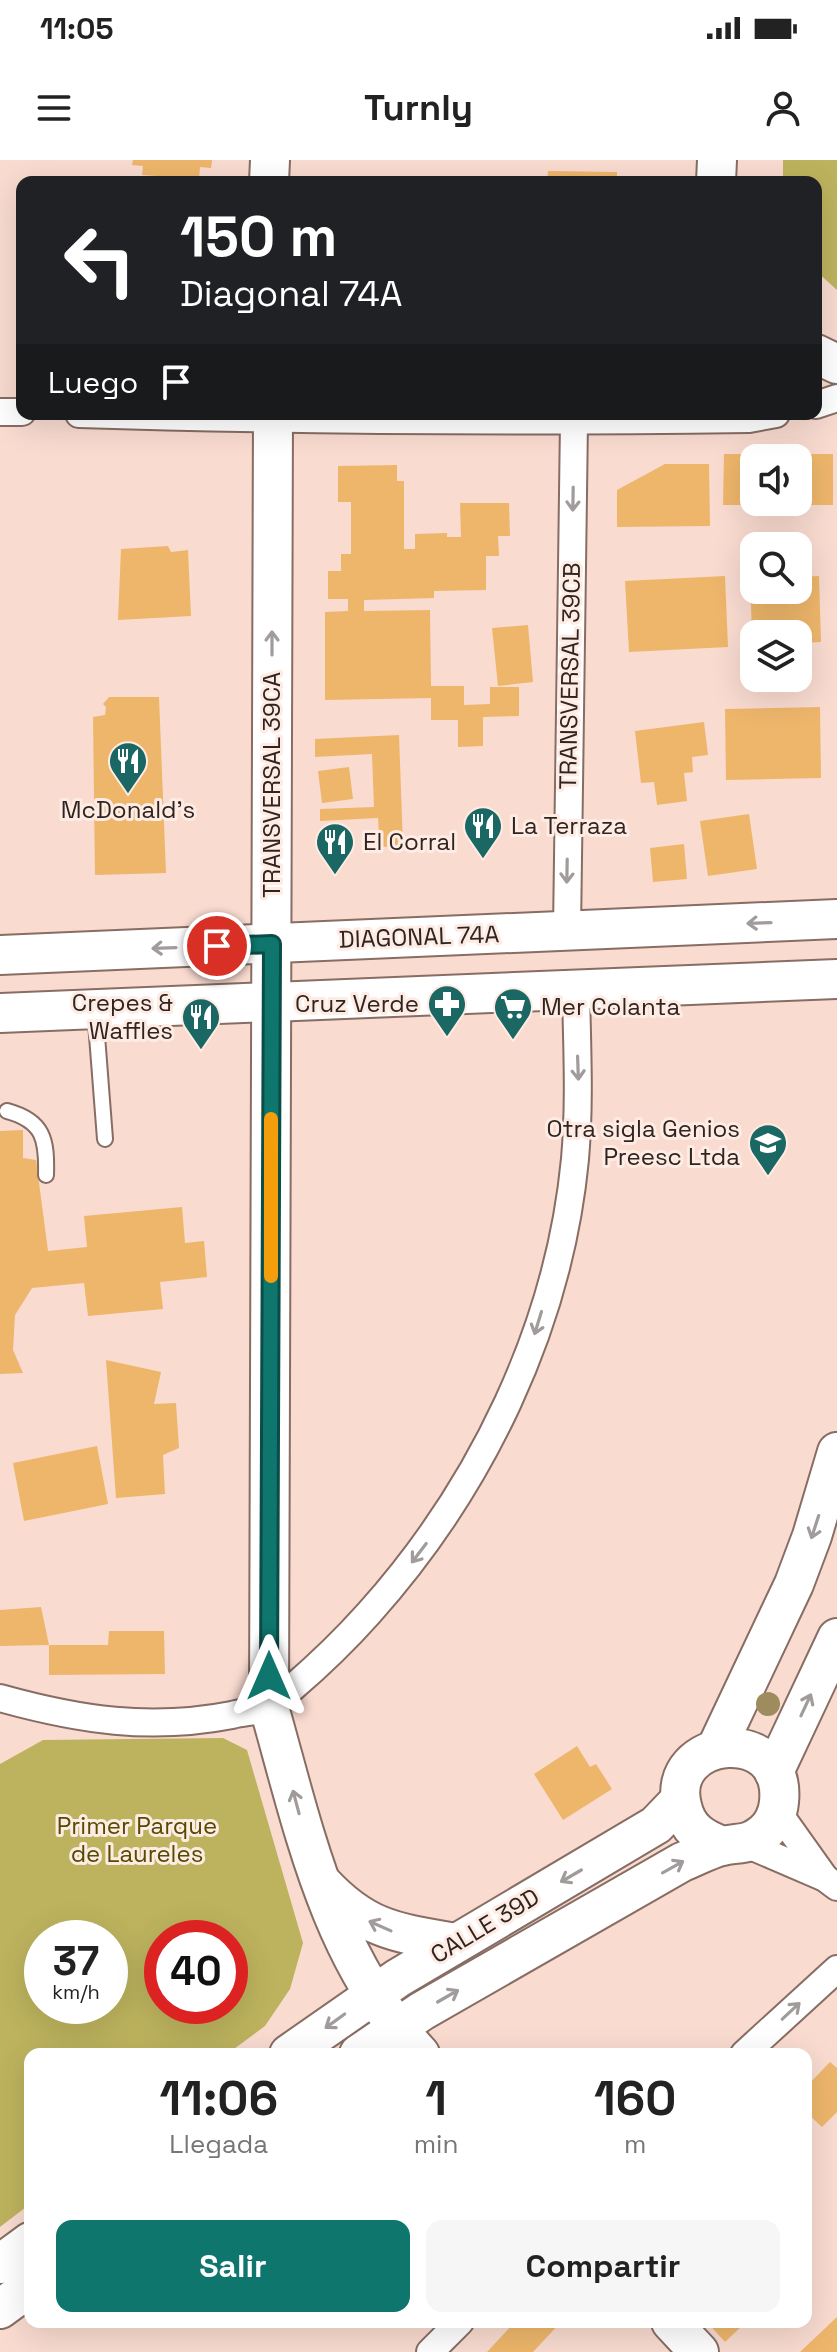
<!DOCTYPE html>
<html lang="es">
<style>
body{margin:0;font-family:"Space Grotesk",sans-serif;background:#f6f6f6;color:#222;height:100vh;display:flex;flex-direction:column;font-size:30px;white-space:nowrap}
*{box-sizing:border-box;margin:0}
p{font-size:26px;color:#767676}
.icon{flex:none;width:44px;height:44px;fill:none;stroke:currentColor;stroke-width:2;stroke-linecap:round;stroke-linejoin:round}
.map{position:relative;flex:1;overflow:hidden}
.side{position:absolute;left:24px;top:1888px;width:788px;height:280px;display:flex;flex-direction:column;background:#fff;border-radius:16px;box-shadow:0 8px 32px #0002}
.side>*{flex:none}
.top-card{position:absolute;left:16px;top:16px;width:806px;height:244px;border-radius:16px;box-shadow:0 8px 32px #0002;background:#202124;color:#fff;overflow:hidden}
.buttons{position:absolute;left:740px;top:284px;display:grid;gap:16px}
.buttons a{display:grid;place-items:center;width:72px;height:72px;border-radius:16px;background:#fff;box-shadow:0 8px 32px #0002;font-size:40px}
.speed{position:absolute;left:24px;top:1760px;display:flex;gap:16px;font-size:40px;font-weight:700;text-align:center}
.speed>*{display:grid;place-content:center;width:104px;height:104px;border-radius:50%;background:#fff;box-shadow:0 8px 32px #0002;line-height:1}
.speed small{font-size:20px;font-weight:400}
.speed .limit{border:12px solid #d22;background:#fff;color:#111}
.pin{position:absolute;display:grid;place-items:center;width:68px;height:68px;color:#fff;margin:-34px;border:4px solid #fff;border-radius:50%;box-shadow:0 2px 8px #0007}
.me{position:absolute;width:88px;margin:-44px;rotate:0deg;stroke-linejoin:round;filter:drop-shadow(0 0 6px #0008)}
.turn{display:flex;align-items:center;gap:28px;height:168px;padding:0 32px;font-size:36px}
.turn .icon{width:104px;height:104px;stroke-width:2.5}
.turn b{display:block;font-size:56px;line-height:68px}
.then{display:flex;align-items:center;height:76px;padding:0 32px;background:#0003;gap:16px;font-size:30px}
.eta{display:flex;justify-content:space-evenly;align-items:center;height:136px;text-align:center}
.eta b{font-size:48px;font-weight:800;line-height:56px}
.button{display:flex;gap:16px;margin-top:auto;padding:16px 32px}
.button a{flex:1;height:92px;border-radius:16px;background:#0f766e;color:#fff;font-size:32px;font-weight:800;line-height:92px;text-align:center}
.button a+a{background:#f6f6f6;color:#222}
.status{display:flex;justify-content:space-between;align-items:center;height:56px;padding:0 40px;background:#fff;direction:ltr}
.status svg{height:22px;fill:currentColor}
header{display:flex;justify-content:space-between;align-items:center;height:104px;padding:0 32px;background:#fff;font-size:36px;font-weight:800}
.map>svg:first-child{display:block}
</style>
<div class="status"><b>11:05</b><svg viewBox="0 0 49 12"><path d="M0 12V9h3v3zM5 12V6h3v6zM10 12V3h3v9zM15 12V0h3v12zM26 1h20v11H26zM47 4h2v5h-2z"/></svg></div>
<header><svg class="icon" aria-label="menu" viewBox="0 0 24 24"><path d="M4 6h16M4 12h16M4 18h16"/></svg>Turnly<svg class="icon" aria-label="person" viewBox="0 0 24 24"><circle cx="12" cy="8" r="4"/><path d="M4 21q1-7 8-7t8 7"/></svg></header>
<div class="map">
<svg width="837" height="2192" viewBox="0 0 837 2192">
<rect width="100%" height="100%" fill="#f9dbd0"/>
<g fill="#bdb35e" fill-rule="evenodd">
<polygon points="783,0 837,0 837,130 816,111 816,22 783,22"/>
<path d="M223 1578 247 1590 303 1783 290 1829 265 1866 227 1894H30V2044L0 2067V1604L43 1580ZM42 1778H110V1846H42ZM162 1778H230V1846H162Z"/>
</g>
<g fill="#eeb66b" fill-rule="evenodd">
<polygon points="133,0 212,0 211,8 200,7 199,19 142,15 143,6 132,5"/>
<polygon points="548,11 617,12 617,22 547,22"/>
<path d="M724 294H833V345H723ZM754 298H798V342H754Z"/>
<polygon points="665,304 709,304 710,366 617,367 617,330"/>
<polygon points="397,305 397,321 404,321 404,389 415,389 415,374 447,373 447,377 461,377 460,343 509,343 510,376 498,376 499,396 486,396 486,430 434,431 434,438 364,440 364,451 430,450 431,526 464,526 464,545 490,544 490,527 519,527 519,556 483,557 483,586 458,587 458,560 431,560 431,538 325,540 325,452 348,451 348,439 328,439 328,411 341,411 341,394 351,394 351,342 338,342 338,306"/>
<polygon points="168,386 171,392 188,390 191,456 118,460 121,389"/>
<polygon points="725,416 728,487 629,492 625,421"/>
<polygon points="819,416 821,482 798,483 798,474 752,474 750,418 754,418 754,430 798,430 798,417"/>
<polygon points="528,465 533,522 498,526 492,468"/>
<polygon points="109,537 159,537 166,713 95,715 93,557 105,555 106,547 103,544"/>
<polygon points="820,547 821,618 726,620 725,549"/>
<polygon points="704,562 708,595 692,597 693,612 684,613 687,641 657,645 654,622 641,623 635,571"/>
<polygon points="399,575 403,686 380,687 378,658 320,661 320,649 374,647 372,594 315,597 315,579"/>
<polygon points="349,607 353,639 322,643 318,611"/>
<polygon points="749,654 757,709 708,716 700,661"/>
<polygon points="684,684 687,719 653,722 650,688"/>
<polygon points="23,970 23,998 36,1000 48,1091 87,1087 84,1056 182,1047 185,1083 204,1081 207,1117 160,1122 163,1149 88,1156 84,1123 32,1128 15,1155 13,1190 23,1213 0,1214 0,971"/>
<polygon points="106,1200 161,1212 154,1244 176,1243 179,1288 163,1295 165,1334 116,1338"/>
<polygon points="97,1286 108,1344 24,1361 13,1303"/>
<polygon points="41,1447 49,1485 0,1486 0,1450"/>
<polygon points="109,1471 164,1471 165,1514 49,1515 49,1485 108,1485"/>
<polygon points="577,1586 590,1607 596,1604 612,1629 563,1660 534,1614"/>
<polygon points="830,1902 837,1908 837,1952 822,1967 806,1952 806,1927"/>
<polygon points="837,2157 837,2192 800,2192"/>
<polygon points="515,2162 561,2162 533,2192 487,2192"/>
<polygon points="707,2162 746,2162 725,2182"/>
</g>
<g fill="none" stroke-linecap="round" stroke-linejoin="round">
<defs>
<g id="lane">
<polyline points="95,850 105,979"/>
<path d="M7 951C44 961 47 980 46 1015"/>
</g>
<g id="street">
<polyline points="816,245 837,238"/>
<polyline points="0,252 22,252"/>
<path d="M79 254C303 261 525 262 749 259L776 254"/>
<polyline points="567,771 574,261"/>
<path d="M0 1538C79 1560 150 1571 232 1555 243 1552 257 1552 268 1548 276 1544 284 1535 291 1529 319 1505 345 1480 369 1453 481 1328 559 1167 575 999 580 942 577 886 576 830"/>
<polyline points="778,1652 825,1718"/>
<polyline points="746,1684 825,1718 837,1727"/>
<polyline points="744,1894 837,1809"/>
<polyline points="430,2192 460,2162"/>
</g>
<g id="secondary">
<polyline points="269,22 270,0"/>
<polyline points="716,22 717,0"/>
<polyline points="816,194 837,204"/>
<path d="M273 254 269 1547C304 1670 329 1797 420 1894"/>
<polyline points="0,795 837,759"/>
<polyline points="0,853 837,819"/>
<polyline points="716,1589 794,1424 812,1376 837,1292"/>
<polyline points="774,1612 837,1478"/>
<path d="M323 1724C366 1770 397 1773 456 1783"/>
<polyline points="289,1894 398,1818 656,1665 680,1640"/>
<path d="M359 1894 422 1851 682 1702C695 1697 709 1689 722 1686 739 1682 747 1686 762 1674 772 1667 778 1654 779 1642 787 1563 664 1576 682 1646 687 1669 702 1679 723 1686"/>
<polyline points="0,2104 30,2082"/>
<polyline points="0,2149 30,2127"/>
<polyline points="671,2162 699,2192"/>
</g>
</defs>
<use href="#lane" stroke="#876d63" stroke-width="18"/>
<use href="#street" stroke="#876d63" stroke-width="30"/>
<use href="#secondary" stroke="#876d63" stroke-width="42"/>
<use href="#lane" stroke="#fff" stroke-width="14"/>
<use href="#street" stroke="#fff" stroke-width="26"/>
<use href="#secondary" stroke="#fff" stroke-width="38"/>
</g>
<circle fill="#9e8c5e" cx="768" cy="1544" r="12"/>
<defs><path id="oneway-shaft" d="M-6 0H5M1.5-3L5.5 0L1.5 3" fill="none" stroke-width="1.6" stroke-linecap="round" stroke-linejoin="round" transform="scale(2)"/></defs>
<g stroke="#a19c9b">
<use href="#oneway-shaft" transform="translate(573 339) rotate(91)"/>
<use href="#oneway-shaft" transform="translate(272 483) rotate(-90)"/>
<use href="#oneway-shaft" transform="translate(567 711) rotate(91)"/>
<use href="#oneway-shaft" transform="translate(759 763) rotate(178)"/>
<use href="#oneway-shaft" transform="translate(164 788) rotate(178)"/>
<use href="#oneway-shaft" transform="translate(578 908) rotate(88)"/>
<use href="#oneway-shaft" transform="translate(538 1163) rotate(107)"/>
<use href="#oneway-shaft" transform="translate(815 1367) rotate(108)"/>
<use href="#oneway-shaft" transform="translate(419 1393) rotate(127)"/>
<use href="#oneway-shaft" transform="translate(806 1545) rotate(-65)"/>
<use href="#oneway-shaft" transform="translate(296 1642) rotate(-105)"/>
<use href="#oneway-shaft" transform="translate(673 1707) rotate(-29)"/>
<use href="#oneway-shaft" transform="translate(571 1716) rotate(150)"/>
<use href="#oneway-shaft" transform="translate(380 1766) rotate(-156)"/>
<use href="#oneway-shaft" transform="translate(448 1836) rotate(-30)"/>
<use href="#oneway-shaft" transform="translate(791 1851) rotate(-43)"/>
<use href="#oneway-shaft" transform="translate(335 1861) rotate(144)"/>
</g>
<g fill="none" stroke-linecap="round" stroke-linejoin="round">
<defs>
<polyline id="route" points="217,786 272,784 269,1516"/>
</defs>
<use href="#route" stroke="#0a4d48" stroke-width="20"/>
<use href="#route" stroke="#0f766e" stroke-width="14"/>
<polyline stroke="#f59e0b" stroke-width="14" points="271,1116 271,959"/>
</g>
<defs>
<symbol id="restaurant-pin" viewBox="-11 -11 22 30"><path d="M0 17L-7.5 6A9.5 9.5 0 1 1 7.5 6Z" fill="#1a6763" stroke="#feece4"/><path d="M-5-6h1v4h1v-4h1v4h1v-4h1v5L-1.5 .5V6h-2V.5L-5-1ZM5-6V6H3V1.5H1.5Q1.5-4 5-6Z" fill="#fff"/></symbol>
<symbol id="pharmacy-pin" viewBox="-11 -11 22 30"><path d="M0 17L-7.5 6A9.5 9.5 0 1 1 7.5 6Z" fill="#1a6763" stroke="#feece4"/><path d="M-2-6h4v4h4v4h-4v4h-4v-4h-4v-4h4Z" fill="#fff"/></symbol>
<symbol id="supermarket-pin" viewBox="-11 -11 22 30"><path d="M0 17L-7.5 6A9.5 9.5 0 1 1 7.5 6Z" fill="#1a6763" stroke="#feece4"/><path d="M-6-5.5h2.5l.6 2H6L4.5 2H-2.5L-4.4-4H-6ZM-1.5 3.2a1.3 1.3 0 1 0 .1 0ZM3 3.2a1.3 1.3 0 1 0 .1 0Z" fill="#fff"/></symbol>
<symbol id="school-pin" viewBox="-11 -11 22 30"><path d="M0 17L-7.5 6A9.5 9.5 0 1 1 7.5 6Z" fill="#1a6763" stroke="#feece4"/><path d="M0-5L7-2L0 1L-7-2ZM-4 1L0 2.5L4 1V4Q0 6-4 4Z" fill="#fff"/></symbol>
</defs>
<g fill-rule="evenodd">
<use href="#restaurant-pin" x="106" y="579" width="44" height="60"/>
<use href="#restaurant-pin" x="461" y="644" width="44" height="60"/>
<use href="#restaurant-pin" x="313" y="660" width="44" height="60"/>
<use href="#pharmacy-pin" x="425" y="822" width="44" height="60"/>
<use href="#supermarket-pin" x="491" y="825" width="44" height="60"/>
<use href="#restaurant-pin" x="179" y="835" width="44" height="60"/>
<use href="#school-pin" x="746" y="961" width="44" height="60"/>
</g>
<g text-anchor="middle" stroke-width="6" stroke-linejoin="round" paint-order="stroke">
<g font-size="24" fill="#2f2420" stroke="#feece4">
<text transform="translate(570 516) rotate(-89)" y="8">TRANSVERSAL 39CB</text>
<text transform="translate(272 625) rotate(-90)" y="8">TRANSVERSAL 39CA</text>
<text transform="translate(419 777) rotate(-2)" y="8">DIAGONAL 74A</text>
<text transform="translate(485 1766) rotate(-31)" y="8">CALLE 39D</text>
</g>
<g font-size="24" fill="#2f2420" stroke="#feece4" text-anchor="start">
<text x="128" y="658" text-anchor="middle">McDonald's</text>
<text x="511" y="674">La Terraza</text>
<text x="363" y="690">El Corral</text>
<text x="173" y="851" text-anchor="end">Crepes &amp;<tspan x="173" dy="28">Waffles</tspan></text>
<text x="419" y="852" text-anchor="end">Cruz Verde</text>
<text x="541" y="855">Mer Colanta</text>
<text x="740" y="977" text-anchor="end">Otra sigla Genios<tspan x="740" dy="28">Preesc Ltda</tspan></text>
</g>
<g font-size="24" fill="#544b00" stroke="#feece4">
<text x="137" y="1674">Primer Parque<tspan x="137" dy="28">de Laureles</tspan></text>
</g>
</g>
</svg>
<div class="buttons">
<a><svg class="icon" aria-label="sound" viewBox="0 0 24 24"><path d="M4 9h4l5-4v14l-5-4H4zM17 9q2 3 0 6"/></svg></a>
<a><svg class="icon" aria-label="search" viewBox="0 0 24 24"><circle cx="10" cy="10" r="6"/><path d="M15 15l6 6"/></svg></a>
<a><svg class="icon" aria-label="layers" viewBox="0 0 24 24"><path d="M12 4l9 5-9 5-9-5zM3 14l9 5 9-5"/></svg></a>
</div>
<div class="speed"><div>37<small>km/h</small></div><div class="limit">40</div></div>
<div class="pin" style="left:217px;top:786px;background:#d93025"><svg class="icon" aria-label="arrive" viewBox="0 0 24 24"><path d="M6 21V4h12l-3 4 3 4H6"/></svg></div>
<svg class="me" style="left:269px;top:1516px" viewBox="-20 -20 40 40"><path d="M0-17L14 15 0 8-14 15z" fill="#0f766e" stroke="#fff" stroke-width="4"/></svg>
<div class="top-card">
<div class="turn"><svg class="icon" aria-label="left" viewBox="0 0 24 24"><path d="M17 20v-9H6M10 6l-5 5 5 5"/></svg><div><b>150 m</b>Diagonal 74A</div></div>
<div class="then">Luego<svg class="icon" aria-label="arrive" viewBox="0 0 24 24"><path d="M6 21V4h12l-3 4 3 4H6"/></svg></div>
</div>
<section class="side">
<div class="eta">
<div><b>11:06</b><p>Llegada</p></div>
<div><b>1</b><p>min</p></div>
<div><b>160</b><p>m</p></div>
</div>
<div class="button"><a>Salir</a><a>Compartir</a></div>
</section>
</div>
